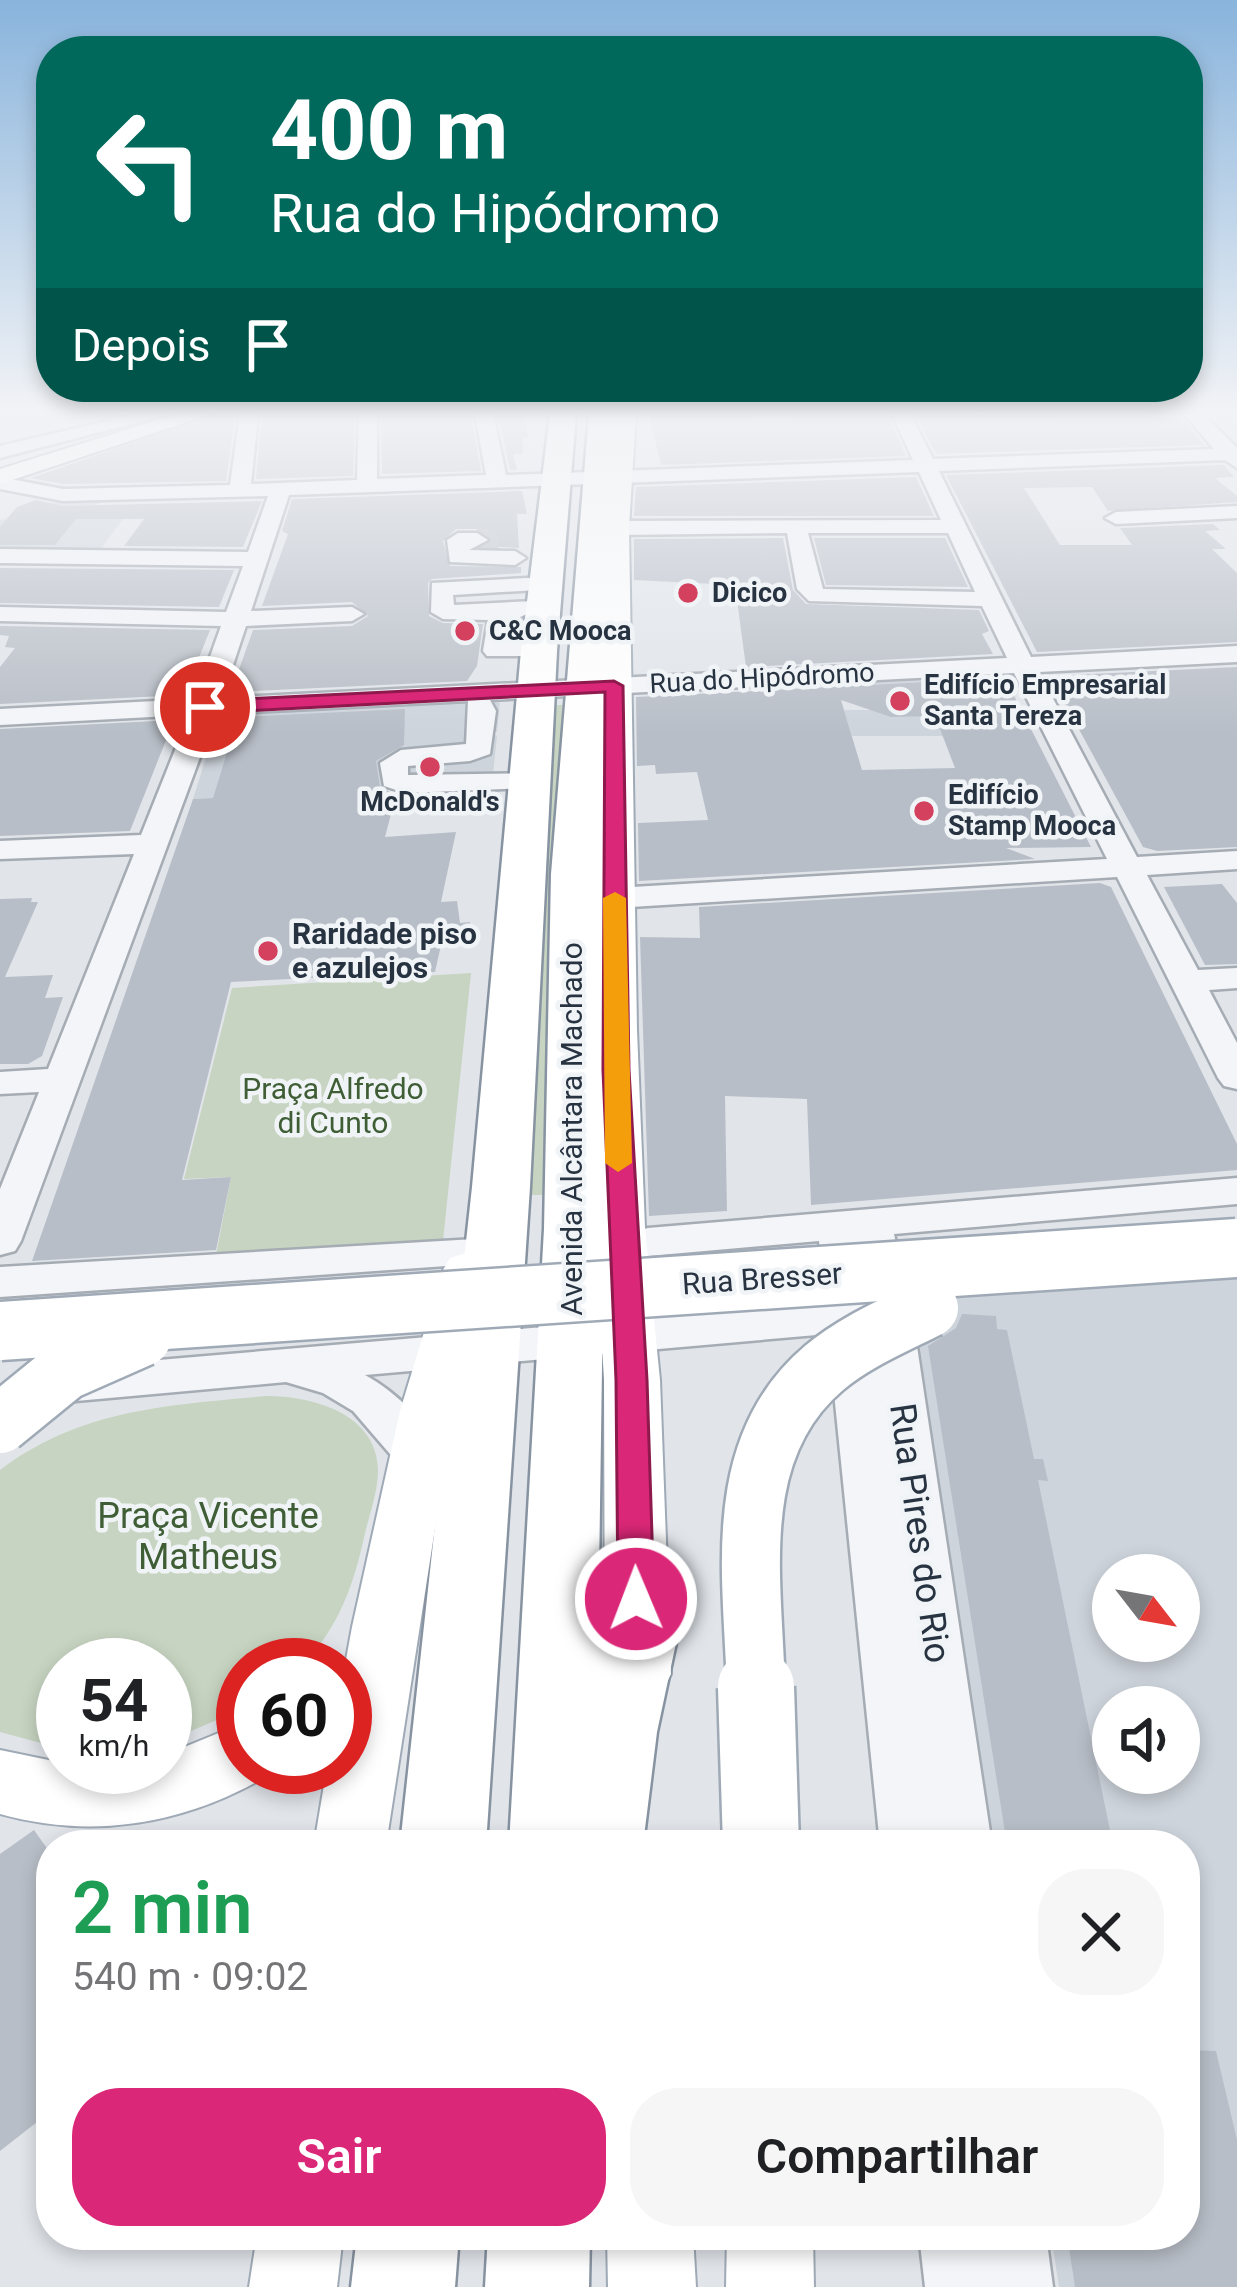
<!DOCTYPE html>
<html lang="pt">
<meta charset="utf-8">
<style>
body{margin:0;font-family:Roboto,sans-serif;background:#f6f6f6;color:#202124;height:100vh;display:flex;flex-direction:column;font-size:45px;white-space:nowrap}
*{box-sizing:border-box;margin:0}
p{font-size:39px;color:#757577}
.icon{flex:none;width:66px;height:66px;fill:none;stroke:currentColor;stroke-width:2;stroke-linecap:round;stroke-linejoin:round}
.map{position:relative;flex:1;overflow:hidden}
.sheet{position:absolute;left:36px;top:1830px;width:1164px;height:420px;display:flex;flex-direction:column;background:#fff;border-radius:48px;box-shadow:0 6px 18px #0003}
.sheet>*{flex:none}
.hud{position:absolute;left:36px;top:36px;width:1167px;height:366px;border-radius:48px;box-shadow:0 6px 18px #0003;background:#00695c;color:#fff;overflow:hidden}
.needle{width:78px;rotate:121deg}
.tools{position:absolute;left:1092px;top:1554px;display:grid;gap:24px}
.tools a{display:grid;place-items:center;width:108px;height:108px;border-radius:50%;background:#fff;box-shadow:0 6px 18px #0003;font-size:60px}
.speed{position:absolute;left:36px;top:1638px;display:flex;gap:24px;font-size:60px;font-weight:700;text-align:center}
.speed>*{display:grid;place-content:center;width:156px;height:156px;border-radius:50%;background:#fff;box-shadow:0 6px 18px #0003;line-height:1}
.speed small{font-size:30px;font-weight:400}
.speed .limit{border:18px solid #d22;background:#fff;color:#111}
.pin{position:absolute;display:grid;place-items:center;width:102px;height:102px;color:#fff;margin:-51px;border:6px solid #fff;border-radius:50%;box-shadow:0 3px 12px #0007}
.me{position:absolute;width:132px;margin:-66px;rotate:359deg;stroke-linejoin:round;filter:drop-shadow(0 0 9px #0008)}
.turn{display:flex;align-items:center;gap:42px;height:252px;padding:0 36px;font-size:54px}
.turn .icon{width:156px;height:156px;stroke-width:2.5}
.turn b{display:block;font-size:84px;line-height:102px}
.then{display:flex;align-items:center;height:114px;padding:0 36px;background:#0003;gap:24px;font-size:45px}
.round{display:grid;place-items:center;flex:none;width:126px;height:126px;border-radius:48px;background:#f6f6f6}
.headline{display:flex;align-items:center;justify-content:space-between;height:204px;padding:0 36px}
h1{font-size:72px;font-weight:600;line-height:90px;color:#1e9e55}
.cta{display:flex;gap:24px;margin-top:auto;padding:24px 36px}
.cta a{flex:1;height:138px;border-radius:48px;background:#db2777;color:#fff;font-size:48px;font-weight:600;line-height:138px;text-align:center}
.cta a+a{background:#f6f6f6;color:#202124}
.map>svg:first-child{display:block}
</style>
<div class="map">
<svg width="1237" height="2287" viewBox="0 0 1237 2287">
<rect width="100%" height="100%" fill="#e1e5ea"/>
<g fill="#ced4dc" fill-rule="evenodd">
<polygon points="100,501 88,517 123,519 99,551 0,551 0,520 54,502"/>
<polygon points="921,679 943,736 852,736 844,710 873,710 864,682"/>
<polygon points="483,698 500,703 497,732 490,732 497,736 492,784 193,799 219,716 224,713"/>
<path d="M1237 1254V2287H1059L1051 2235H1185V1845H993L907 1272ZM1113 1575H1179V1641H1113ZM1113 1707H1179V1773H1113Z"/>
</g>
<g fill="#c7d4c1">
<polygon points="553,705 564,705 546,1195 527,1195"/>
<polygon points="471,973 443,1241 216,1255 231,1177 184,1179 232,988"/>
<path d="M266 1396C312 1396 377 1413 378 1470 378 1491 370 1513 365 1533 354 1584 339 1628 302 1665H243V1709L165 1742V1665H63V1749L0 1732V1470C80 1409 170 1405 266 1396Z"/>
</g>
<g fill="#b8bec7" fill-rule="evenodd">
<polygon points="215,414 235,414 226,481 63,484 31,478"/>
<polygon points="262,414 355,414 353,476 256,479"/>
<polygon points="381,414 471,414 481,471 382,474"/>
<polygon points="498,414 524,414 528,438 523,438 523,454 513,454 517,470 510,470"/>
<polygon points="649,414 751,414 752,420 889,417 906,456 661,465"/>
<polygon points="915,414 1182,418 1204,445 936,454"/>
<polygon points="1224,465 1234,477 1215,478 1237,496 1237,502 1108,511 1092,487 1024,488 1060,545 1132,545 1120,528 1213,524 1220,530 1205,531 1226,549 1212,549 1237,573 1237,642 1037,652 946,475"/>
<polygon points="916,477 934,516 634,516 636,487"/>
<polygon points="522,491 527,514 517,514 519,548 486,546 492,539 477,529 456,529 443,541 450,566 521,567 521,573 432,579 428,583 429,616 443,623 483,624 477,666 467,681 231,692 253,630 352,626 368,616 352,602 262,606 288,534 282,531 292,499"/>
<polygon points="36,500 63,506 262,501 243,547 124,546 144,519 76,519 55,545 0,545 0,527 17,507"/>
<polygon points="783,538 793,590 806,604 979,610 989,631 982,634 993,654 746,667 735,585 634,580 634,539"/>
<polygon points="814,538 945,538 968,587 826,585"/>
<polygon points="0,568 234,570 219,607 0,603"/>
<polygon points="0,626 210,630 184,695 0,704 0,667 15,648 5,647 9,636 0,635"/>
<polygon points="1237,667 1237,847 1157,851 1143,847 1050,676"/>
<path d="M1005 678 1091 847 1006 848 1035 859 639 881 638 823 708 820 697 772 656 774 655 765 637 766 636 697ZM841 700 891 717 935 716 955 768 862 770Z"/>
<polygon points="405,709 404,745 376,761 380,787 396,795 385,837 456,832 441,902 457,901 460,923 470,922 470,944 441,945 435,972 231,982 182,1180 231,1177 216,1250 32,1261 193,799 213,798 238,717"/>
<polygon points="174,720 130,831 0,836 0,729"/>
<polygon points="1100,883 1111,887 1237,1144 1237,1170 811,1205 807,1099 725,1096 727,1211 649,1216 640,937 700,938 699,907"/>
<polygon points="1222,884 1237,903 1237,964 1205,965 1164,887"/>
<polygon points="32,898 31,902 38,902 5,977 53,975 45,998 63,997 42,1056 28,1064 0,1064 0,899"/>
<polygon points="962,1314 996,1316 997,1329 1007,1330 1034,1459 1043,1459 1048,1481 1038,1480 1113,1845 1007,1845 928,1346 956,1328"/>
<polygon points="34,1830 51,1854 51,2111 0,2151 0,1854"/>
<polygon points="1185,2050 1216,2051 1237,2140 1237,2287 1075,2287 1067,2235 1185,2235"/>
</g>
<g fill="none" stroke-linecap="round" stroke-linejoin="round">
<polyline stroke="#bcc1c8" stroke-width="21" stroke-dasharray="21 10" stroke-linecap="butt" points="477,540 506,539"/>
<defs>
<g id="minor">
<polygon points="137,414 169,414 0,458 0,446"/>
<path d="M240 414H258L251 484 357 480 359 414H377V479L486 475 475 414H493L506 475 913 460 892 414H910L933 459 1214 449 1184 414H1203L1237 448V468L1225 460 939 471 1031 657 1237 646V662L1039 672 1137 857 1237 851V869L1147 875 1198 970 1237 968V988L1209 990 1237 1043V1089L1224 1086 1218 1078 1117 877 615 908 599 898 615 888 1107 859 1014 673 490 700 496 711 490 754 470 761 408 766V775L539 773 543 779 529 788 405 793 384 786 380 763 401 750 466 744 468 701 216 714 21 1241 15 1251 0 1255V1189L39 1092 0 1094V1072L48 1069 134 854 0 859V841L141 835 189 715 0 725V709L195 699 221 626 0 621V607L226 612 243 566 0 563V549L248 552 268 496 63 501 0 489V477L63 489 230 485ZM919 472 941 520 616 521 605 528 616 535 787 533 797 589 809 601 982 606 1007 658 222 698 246 626 352 621 364 614 352 607 251 611 289 495ZM808 533H948L975 592 823 589Z"/>
<polygon points="1237,506 1237,518 1116,524 1105,518 1116,512"/>
<polygon points="458,533 477,533 488,540 469,550 515,551 526,558 515,565 450,562 447,540"/>
<polygon points="546,577 558,584 554,589 453,595 454,605 534,601 534,611 513,620 510,643 548,646 552,651 548,656 487,656 483,651 488,620 443,619 431,612 432,583"/>
<path d="M1237 1178V1204L894 1234 912 1313 992 1845H880L828 1334 365 1375C398 1393 425 1422 443 1455L436 1468 419 1473 402 1468 353 1411 323 1393 286 1382 65 1402 49 1397 42 1385 49 1373 65 1368 825 1303 819 1241 648 1256 633 1252 627 1242 633 1232 648 1228Z"/>
<polygon points="475,1239 490,1243 496,1253 490,1263 0,1297 0,1267"/>
<polygon points="919,2235 1046,2235 1053,2287 925,2287"/>
</g>
<g id="major">
<polygon points="177,414 211,414 0,484 0,469"/>
<polygon points="614,414 636,414 629,528 637,1030 645,1228 660,1380 671,1674 661,1694 638,1702 615,1694 605,1674 604,1380 595,1228 593,1030 603,528"/>
<polygon points="469,1252 488,1258 495,1270 442,1483 386,1845 314,1845 327,1767 345,1767 345,1665 352,1627 400,1411 443,1270 450,1258"/>
<path d="M243 1723V1767H272L267 1776C185 1824 93 1840 0 1814V1750L63 1763V1767H165V1755Z"/>
<polygon points="257,2235 343,2235 337,2287 249,2287"/>
<polygon points="607,2235 693,2235 696,2287 608,2287"/>
<polygon points="727,2235 813,2235 814,2287 726,2287"/>
</g>
<g id="highway">
<polygon points="550,414 576,414 557,651 530,1187 486,1845 400,1845 472,1187 521,651"/>
<polygon points="589,414 615,414 597,874 604,1229 598,1644 610,1620 637,1611 664,1620 676,1643 657,1732 643,1845 509,1845 544,1229 551,874"/>
<polygon points="357,2235 459,2235 455,2287 351,2287"/>
<polygon points="488,2235 590,2235 589,2287 485,2287"/>
</g>
</defs>
<use href="#minor" stroke="#a6acb4" stroke-width="5"/>
<use href="#major" stroke="#9faab6" stroke-width="4"/>
<use href="#highway" stroke="#8793a1" stroke-width="5"/>
<use href="#minor" fill="#f3f5f8" fill-rule="evenodd"/>
<use href="#major" fill="#fff" fill-rule="evenodd"/>
<use href="#highway" fill="#fff" fill-rule="evenodd"/>
<defs>
<g id="major-bridge-far1">
<polyline points="0,1331 1237,1248"/>
<polyline points="0,1424 65,1371 142,1337"/>
<path d="M756 1690C753 1578 728 1449 824 1368 855 1342 893 1326 929 1308"/>
</g>
<polyline id="major-bridge" points="756,1687 761,1845"/>
</defs>
<use href="#major-bridge-far1" stroke="#9faab6" stroke-width="63" stroke-linecap="butt"/>
<use href="#major-bridge" stroke="#9faab6" stroke-width="81" stroke-linecap="butt"/>
<use href="#major-bridge-far1" stroke="#fff" stroke-width="58"/>
<use href="#major-bridge" stroke="#fff" stroke-width="76"/>
</g>
<linearGradient id="sky" x2="0" y2="1"><stop stop-color="#89b4dc"/><stop offset="0.56" stop-color="#f2f3f6"/><stop offset="1" stop-color="#f2f3f6" stop-opacity="0"/></linearGradient>
<rect width="1237" height="734" fill="url(#sky)"/>
<polygon fill="#db2777" stroke="#8e194d" stroke-width="3" points="614,681 623,686 629,1070 647,1380 654,1599 649,1609 636,1614 623,1609 618,1599 616,1380 603,1070 605,692 205,713 196,707 205,701"/>
<polygon fill="#f59e0b" points="615,892 626,898 632,1163 618,1172 605,1163 603,898"/>
<g fill="#d3415f" stroke="#f0f4f7" stroke-width="4.5">
<circle cx="688" cy="593" r="12"/>
<circle cx="465" cy="631" r="12"/>
<circle cx="900" cy="701" r="12"/>
<circle cx="430" cy="767" r="12"/>
<circle cx="924" cy="811" r="12"/>
<circle cx="268" cy="951" r="12"/>
</g>
<g text-anchor="middle" stroke-width="9" stroke-linejoin="round" paint-order="stroke">
<g font-size="27" font-weight="bold" fill="#283342" stroke="#f0f4f7" text-anchor="start">
<text x="712" y="602">Dicico</text>
<text x="489" y="640">C&amp;C Mooca</text>
<text x="924" y="694">Edifício Empresarial<tspan x="924" dy="31">Santa Tereza</tspan></text>
<text x="948" y="804">Edifício<tspan x="948" dy="31">Stamp Mooca</tspan></text>
<text x="430" y="811" text-anchor="middle">McDonald's</text>
</g>
<g font-size="27" fill="#283342" stroke="#f0f4f7">
<text transform="translate(762 678) rotate(-3)" y="9">Rua do Hipódromo</text>
</g>
<g font-size="30" font-weight="bold" fill="#283342" stroke="#f0f4f7" text-anchor="start">
<text x="292" y="944">Raridade piso<tspan x="292" dy="34">e azulejos</tspan></text>
</g>
<g font-size="30" fill="#3f5e35" stroke="#f0f4f7">
<text x="333" y="1099">Praça Alfredo<tspan x="333" dy="34">di Cunto</tspan></text>
</g>
<g font-size="30" fill="#283342" stroke="#f0f4f7">
<text transform="translate(572 1129) rotate(-90)" y="10">Avenida Alcântara Machado</text>
<text transform="translate(762 1279) rotate(-4)" y="10">Rua Bresser</text>
</g>
<g font-size="36" fill="#3f5e35" stroke="#f0f4f7">
<text x="208" y="1528">Praça Vicente<tspan x="208" dy="41">Matheus</tspan></text>
</g>
<g font-size="36" fill="#283342" stroke="#f0f4f7">
<text transform="translate(921 1533) rotate(82)" y="13">Rua Pires do Rio</text>
</g>
</g>
</svg>
<div class="tools">
<a><svg class="needle" viewBox="-14 -14 28 28"><path d="M0-13l5 13h-10z" fill="#e53935"/><path d="M0 13l5-13h-10z" fill="#757577"/></svg></a>
<a><svg class="icon" aria-label="sound" viewBox="0 0 24 24"><path d="M4 9h4l5-4v14l-5-4H4zM17 9q2 3 0 6"/></svg></a>
</div>
<div class="speed"><div>54<small>km/h</small></div><div class="limit">60</div></div>
<div class="pin" style="left:205px;top:707px;background:#d93025"><svg class="icon" aria-label="arrive" viewBox="0 0 24 24"><path d="M6 21V4h12l-3 4 3 4H6"/></svg></div>
<svg class="me" style="left:636px;top:1599px" viewBox="-20 -20 40 40"><circle r="17" fill="#db2777" stroke="#fff" stroke-width="3"/><path d="M0-11L8 9 0 5-8 9z" fill="#fff"/></svg>
<div class="hud">
<div class="turn"><svg class="icon" aria-label="left" viewBox="0 0 24 24"><path d="M17 20v-9H6M10 6l-5 5 5 5"/></svg><div><b>400 m</b>Rua do Hipódromo</div></div>
<div class="then">Depois<svg class="icon" aria-label="arrive" viewBox="0 0 24 24"><path d="M6 21V4h12l-3 4 3 4H6"/></svg></div>
</div>
<section class="sheet">
<div class="headline"><div><h1>2 min</h1><p>540 m · 09:02</p></div><a class="round"><svg class="icon" aria-label="close" viewBox="0 0 24 24"><path d="M6 6l12 12M18 6L6 18"/></svg></a></div>
<div class="cta"><a>Sair</a><a>Compartilhar</a></div>
</section>
</div>
